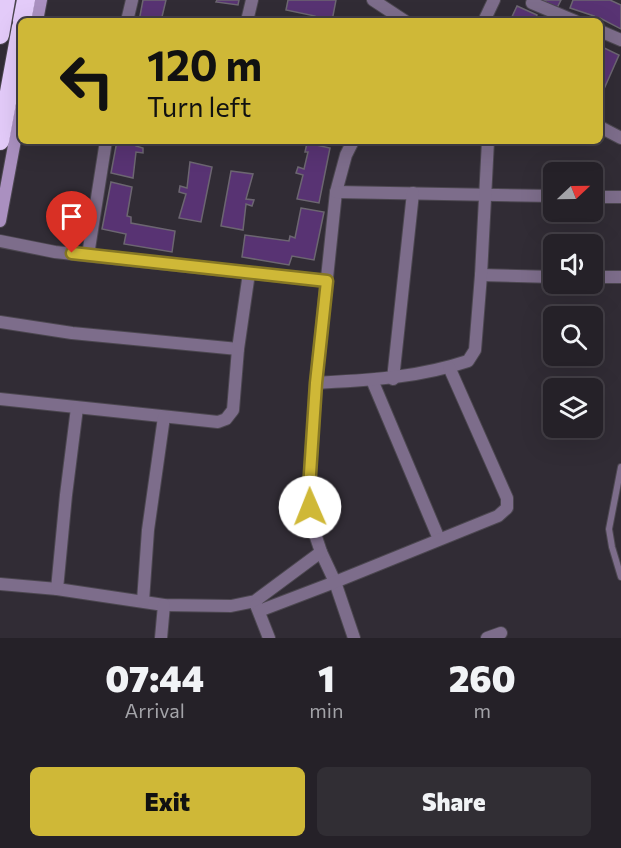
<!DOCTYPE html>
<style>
body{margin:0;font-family:Commissioner,sans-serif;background:#312e34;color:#f1f3f6;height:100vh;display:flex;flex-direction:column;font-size:22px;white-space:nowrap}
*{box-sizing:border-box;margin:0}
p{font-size:20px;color:#a3a3a8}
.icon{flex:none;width:33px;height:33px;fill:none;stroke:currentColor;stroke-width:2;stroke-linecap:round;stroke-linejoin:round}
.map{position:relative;height:638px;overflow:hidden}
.details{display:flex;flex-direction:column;background:#252128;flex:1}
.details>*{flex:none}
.hud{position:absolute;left:18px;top:18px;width:585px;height:126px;border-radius:9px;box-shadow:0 6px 24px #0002,0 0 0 2px #423e45;background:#cfb837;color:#111;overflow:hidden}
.needle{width:39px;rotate:68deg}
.buttons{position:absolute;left:543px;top:162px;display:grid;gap:12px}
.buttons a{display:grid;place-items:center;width:60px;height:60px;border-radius:9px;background:#252128;box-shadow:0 6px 24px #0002,0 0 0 2px #423e45;font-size:30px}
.pin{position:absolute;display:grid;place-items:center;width:51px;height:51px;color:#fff;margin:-62px -26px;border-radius:50% 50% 50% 0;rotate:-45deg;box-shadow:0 0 6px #0007}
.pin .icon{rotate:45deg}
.me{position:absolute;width:66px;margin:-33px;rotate:359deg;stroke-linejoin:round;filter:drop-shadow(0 0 4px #0008)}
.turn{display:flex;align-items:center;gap:21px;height:126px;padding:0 30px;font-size:27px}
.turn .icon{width:78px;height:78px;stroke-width:2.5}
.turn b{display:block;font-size:42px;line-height:51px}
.eta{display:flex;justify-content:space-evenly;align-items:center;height:102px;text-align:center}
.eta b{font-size:36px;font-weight:800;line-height:42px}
.cta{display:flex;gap:12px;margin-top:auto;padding:12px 30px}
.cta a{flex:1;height:69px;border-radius:9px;background:#cfb837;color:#111;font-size:24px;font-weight:800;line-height:69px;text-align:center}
.cta a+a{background:#312e34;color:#f1f3f6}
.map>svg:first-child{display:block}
</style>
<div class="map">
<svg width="621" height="638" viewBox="0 0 621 638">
<rect width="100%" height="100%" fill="#312c35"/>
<g fill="#583373" stroke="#6c6671" stroke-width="1.5">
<polygon points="143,0 166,0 161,21 139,21"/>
<polygon points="217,0 239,0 238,5 216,2"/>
<polygon points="288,0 336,0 332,21 320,21 315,20 315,16 286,10"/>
<polygon points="542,0 561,0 557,8"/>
<polygon points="573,0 610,0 621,5 621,29 600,18 599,21 592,21 594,16 570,8"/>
<polygon points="517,6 537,15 535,21 510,21"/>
<polygon points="600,46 619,55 600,98"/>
<polygon points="117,141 137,141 136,146 143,148 143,153 136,152 133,178 111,173"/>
<polygon points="307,143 330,148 319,203 297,199 303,175 296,173 298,167 304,169 308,152 305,152"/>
<polygon points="190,162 212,167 201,222 179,218 186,194 179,192 180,186 187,188"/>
<polygon points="231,171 253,174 246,199 254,200 252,206 246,204 243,230 221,226"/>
<polygon points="111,182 132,187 127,216 131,217 131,223 175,231 172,252 124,244 126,234 102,229"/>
<polygon points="301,208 324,212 314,260 292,256 289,265 242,257 245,235 289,241 290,236 295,238"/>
</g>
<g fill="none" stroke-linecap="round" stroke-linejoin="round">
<defs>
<polyline id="lane" points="621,467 609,529 612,547 621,577"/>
<g id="street">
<polyline points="373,0 405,21"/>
<polyline points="532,3 575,21"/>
<polyline points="127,21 132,0"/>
<polyline points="247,21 252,0"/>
<polyline points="484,21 494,0"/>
<polyline points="600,31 621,40"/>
<polyline points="600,127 621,138"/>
<polyline points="353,141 346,155 336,192 316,383 309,489 312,525 321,552 335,582 354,638"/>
<polyline points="336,192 554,196"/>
<polyline points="592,197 621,197"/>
<polyline points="0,241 55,252 327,281"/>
<polyline points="88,255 106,141"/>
<polyline points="481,275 554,277"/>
<polyline points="592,277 621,277"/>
<polyline points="0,322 72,333 238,349"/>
<polyline points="393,379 413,193"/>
<polyline points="372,380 439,539"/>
<path d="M316 383C369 380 417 378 468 361L475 350 481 275 488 141"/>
<polyline points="0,399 218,422 226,419 233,410 238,349 249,273"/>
<polyline points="0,584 57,589 164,605 231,606 255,601 321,552"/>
<polyline points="57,589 66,495 77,408"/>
<polyline points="143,601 148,530 164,417"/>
<polyline points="256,605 269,638"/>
<polyline points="259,611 335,582 498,516 507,508 507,498 449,367"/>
<polyline points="161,638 164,605"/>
<polyline points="487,638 501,633"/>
</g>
<g id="secondary">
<polyline points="37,21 41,0"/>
<polyline points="0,221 21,108"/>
</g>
<g id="highway">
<polyline points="22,21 26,0"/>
<polyline points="0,35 6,0"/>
<polyline points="0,141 21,27"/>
</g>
</defs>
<use href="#lane" stroke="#4c4750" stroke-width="8"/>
<use href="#street" stroke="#4c4750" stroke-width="14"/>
<use href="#secondary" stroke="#4c4750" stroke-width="14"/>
<use href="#highway" stroke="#4c4750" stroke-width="20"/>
<use href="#lane" stroke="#7d6d8b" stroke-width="6"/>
<use href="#street" stroke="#7d6d8b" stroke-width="12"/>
<use href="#secondary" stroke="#aa90c0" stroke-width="12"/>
<use href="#highway" stroke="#e3cbf9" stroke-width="18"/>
</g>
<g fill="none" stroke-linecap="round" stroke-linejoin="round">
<defs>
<polyline id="route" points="72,253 327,281 316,383 309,489 310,507"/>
</defs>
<use href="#route" stroke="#877824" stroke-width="15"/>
<use href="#route" stroke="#cfb837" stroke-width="10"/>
</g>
</svg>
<div class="buttons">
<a><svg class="needle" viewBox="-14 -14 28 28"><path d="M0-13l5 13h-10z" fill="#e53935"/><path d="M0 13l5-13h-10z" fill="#a3a3a8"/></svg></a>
<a><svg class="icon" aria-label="sound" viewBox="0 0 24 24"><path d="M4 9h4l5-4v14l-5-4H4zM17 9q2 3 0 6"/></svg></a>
<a><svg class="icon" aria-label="search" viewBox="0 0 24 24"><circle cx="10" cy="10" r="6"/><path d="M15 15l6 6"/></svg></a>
<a><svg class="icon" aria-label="layers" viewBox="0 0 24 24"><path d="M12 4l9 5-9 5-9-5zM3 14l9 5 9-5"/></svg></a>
</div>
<div class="pin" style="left:72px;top:253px;background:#d93025"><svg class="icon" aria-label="arrive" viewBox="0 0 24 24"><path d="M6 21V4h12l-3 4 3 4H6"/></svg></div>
<svg class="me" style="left:310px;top:507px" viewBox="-20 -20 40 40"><circle r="19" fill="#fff"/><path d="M0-13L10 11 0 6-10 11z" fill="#cfb837"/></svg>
<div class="hud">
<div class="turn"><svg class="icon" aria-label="left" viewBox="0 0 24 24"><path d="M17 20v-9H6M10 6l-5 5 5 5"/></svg><div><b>120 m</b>Turn left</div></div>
</div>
</div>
<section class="details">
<div class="eta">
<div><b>07:44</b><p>Arrival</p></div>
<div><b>1</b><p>min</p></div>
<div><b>260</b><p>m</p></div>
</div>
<div class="cta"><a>Exit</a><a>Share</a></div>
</section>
